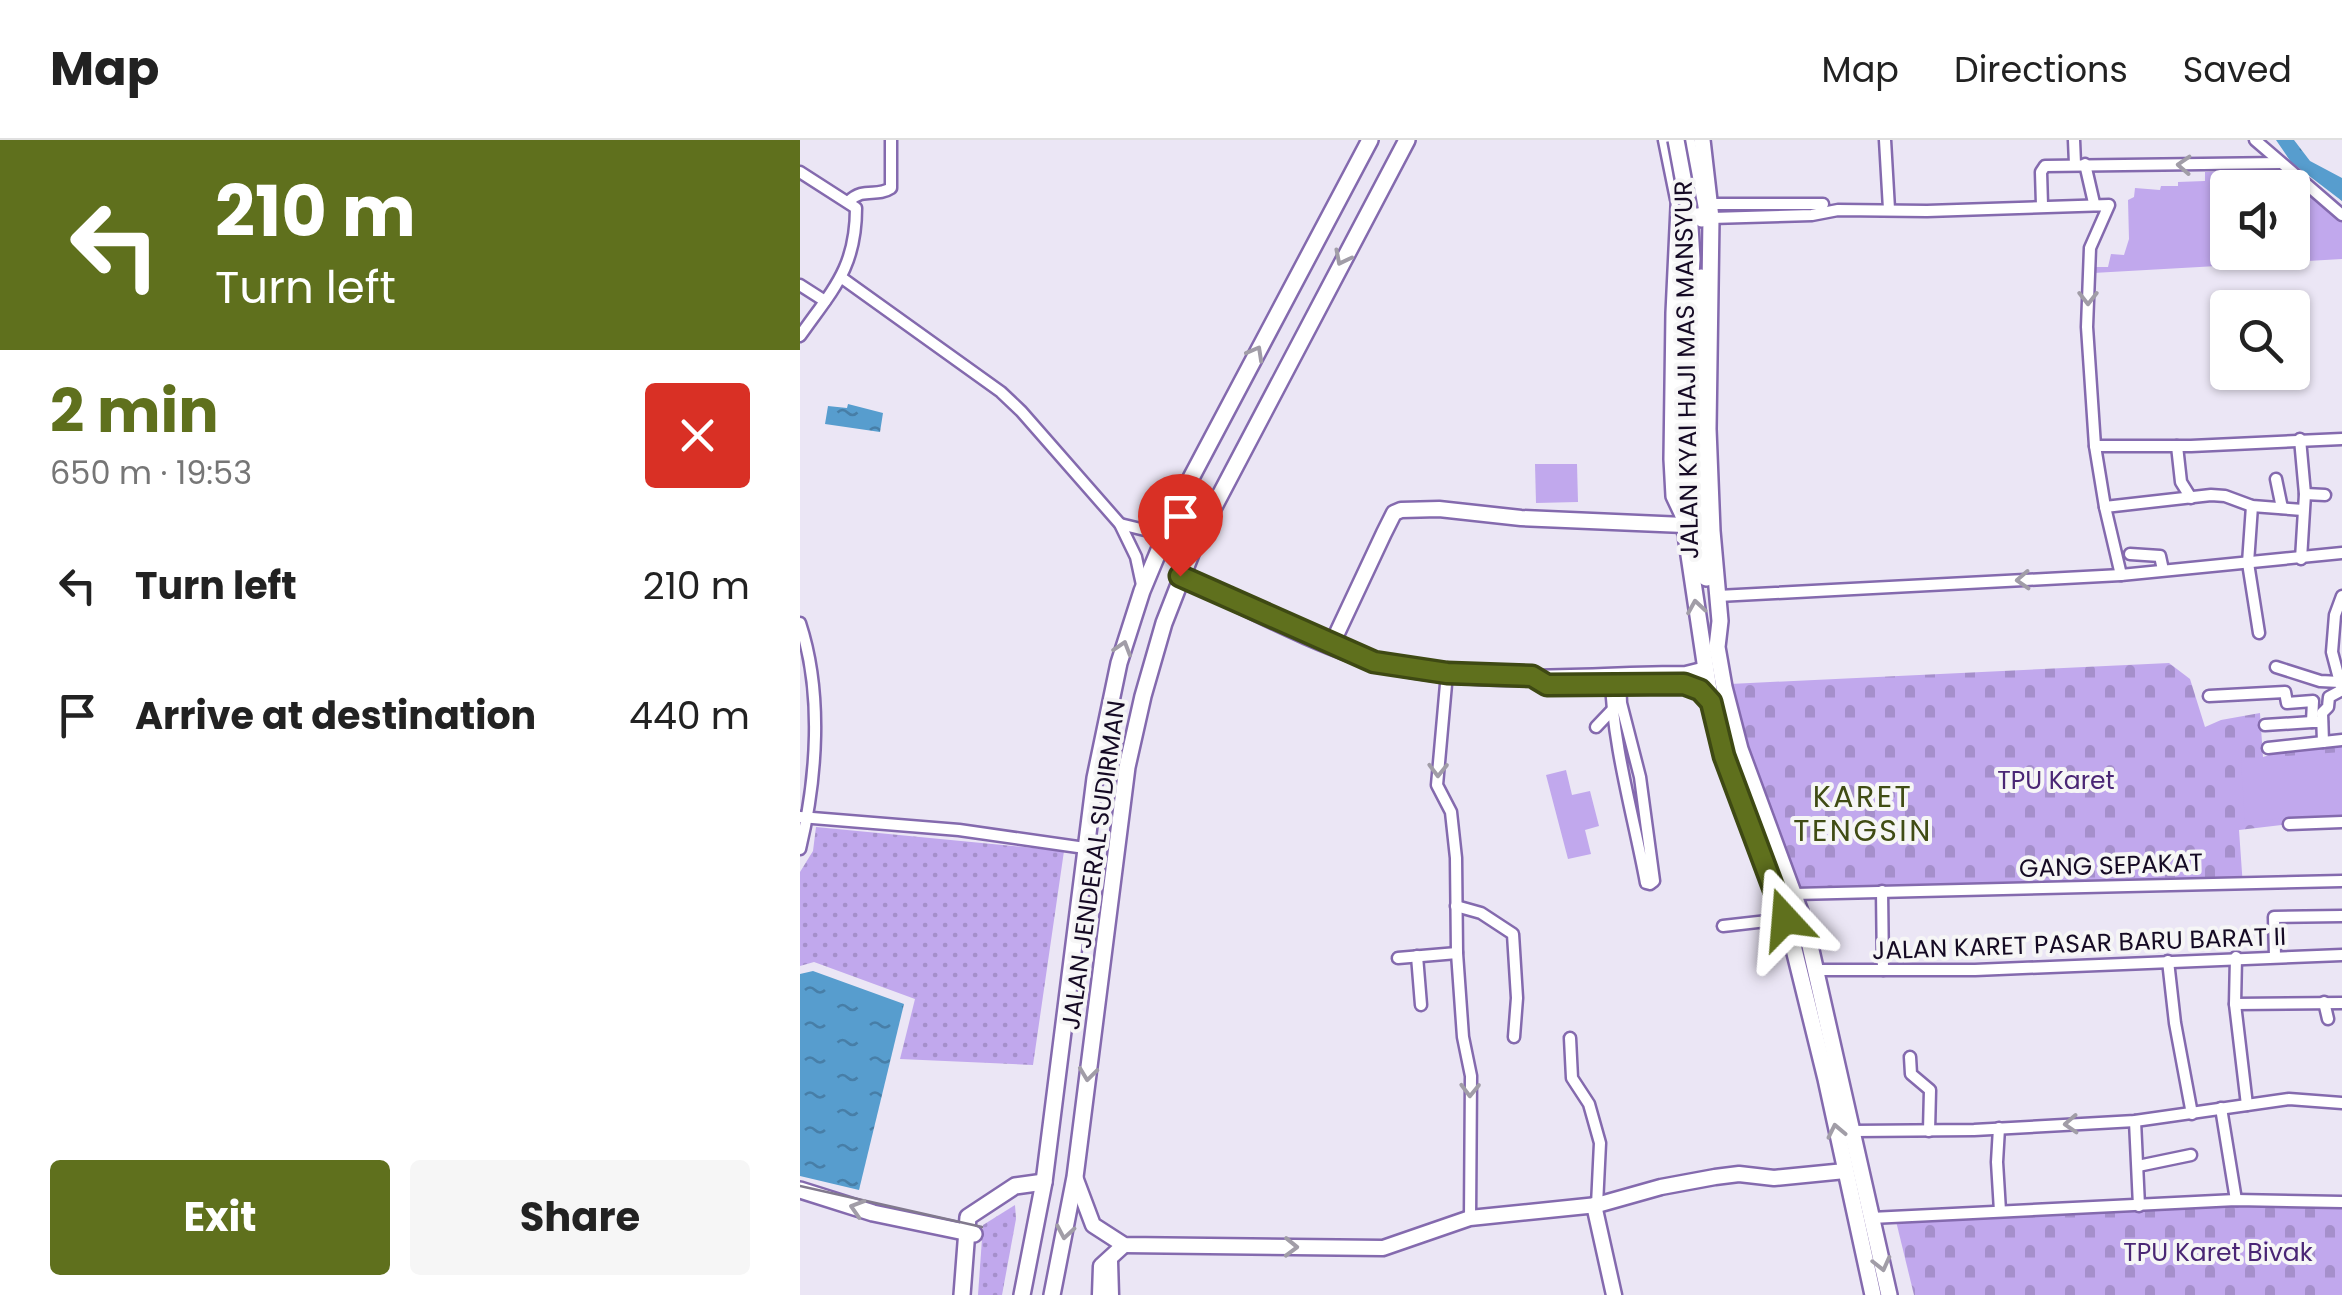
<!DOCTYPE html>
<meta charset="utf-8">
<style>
body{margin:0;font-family:Poppins,sans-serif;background:#f6f6f6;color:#222;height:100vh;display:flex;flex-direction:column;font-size:38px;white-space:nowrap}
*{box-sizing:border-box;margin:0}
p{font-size:32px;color:#767676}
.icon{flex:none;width:55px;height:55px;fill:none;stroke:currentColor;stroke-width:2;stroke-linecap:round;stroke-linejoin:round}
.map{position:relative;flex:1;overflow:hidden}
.details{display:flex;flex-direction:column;background:#fff;width:800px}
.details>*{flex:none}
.hud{background:#5f701d;color:#fff;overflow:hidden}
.buttons{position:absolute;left:1410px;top:30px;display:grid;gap:20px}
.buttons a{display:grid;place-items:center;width:100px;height:100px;border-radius:10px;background:#fff;box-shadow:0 2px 8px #0004;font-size:50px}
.pin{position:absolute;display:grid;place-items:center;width:85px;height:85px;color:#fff;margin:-102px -42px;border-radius:50% 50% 50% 0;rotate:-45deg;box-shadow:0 0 10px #0007}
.pin .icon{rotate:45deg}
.me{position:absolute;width:110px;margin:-55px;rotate:341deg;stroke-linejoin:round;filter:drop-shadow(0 0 8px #0008)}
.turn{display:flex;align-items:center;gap:35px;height:210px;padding:0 50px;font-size:45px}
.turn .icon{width:130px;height:130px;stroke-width:2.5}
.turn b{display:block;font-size:70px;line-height:85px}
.round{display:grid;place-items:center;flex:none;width:105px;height:105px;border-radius:10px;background:#f6f6f6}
.overview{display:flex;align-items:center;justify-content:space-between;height:170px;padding:0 50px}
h1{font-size:60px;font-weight:700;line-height:75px;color:#5f701d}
.action{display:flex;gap:20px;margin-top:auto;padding:20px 50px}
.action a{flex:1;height:115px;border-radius:10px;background:#5f701d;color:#fff;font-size:40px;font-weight:700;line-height:115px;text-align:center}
.action a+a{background:#f6f6f6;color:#222}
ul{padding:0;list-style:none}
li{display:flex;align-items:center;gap:30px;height:130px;padding:0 50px}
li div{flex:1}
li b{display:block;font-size:38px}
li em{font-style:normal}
header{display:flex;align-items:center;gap:60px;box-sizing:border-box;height:140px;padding:0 50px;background:#fff;border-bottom:2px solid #e0e0e0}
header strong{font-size:48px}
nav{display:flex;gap:55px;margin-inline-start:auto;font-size:35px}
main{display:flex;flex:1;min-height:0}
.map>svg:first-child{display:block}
</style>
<header>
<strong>Map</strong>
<nav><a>Map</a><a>Directions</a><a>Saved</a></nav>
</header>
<main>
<section class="details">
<div class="hud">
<div class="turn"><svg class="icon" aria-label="left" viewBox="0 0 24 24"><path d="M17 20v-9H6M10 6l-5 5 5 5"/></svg><div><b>210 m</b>Turn left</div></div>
</div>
<div class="overview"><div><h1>2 min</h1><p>650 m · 19:53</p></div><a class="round" style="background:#d93025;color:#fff"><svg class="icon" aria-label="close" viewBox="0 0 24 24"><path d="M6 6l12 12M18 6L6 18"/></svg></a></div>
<ul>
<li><svg class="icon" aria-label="left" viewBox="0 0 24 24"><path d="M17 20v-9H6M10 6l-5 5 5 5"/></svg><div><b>Turn left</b></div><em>210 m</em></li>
<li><svg class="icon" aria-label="arrive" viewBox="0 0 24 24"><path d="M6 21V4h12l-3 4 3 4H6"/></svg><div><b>Arrive at destination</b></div><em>440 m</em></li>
</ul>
<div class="action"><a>Exit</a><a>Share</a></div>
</section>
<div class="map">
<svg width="1542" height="1155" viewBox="0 0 1542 1155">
<defs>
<pattern id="green-dots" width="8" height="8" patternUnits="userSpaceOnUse" patternTransform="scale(2.5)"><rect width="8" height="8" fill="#c1a8ed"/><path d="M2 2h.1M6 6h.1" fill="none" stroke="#a58fcb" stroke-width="1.8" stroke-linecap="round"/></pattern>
<pattern id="cemetery-stones" width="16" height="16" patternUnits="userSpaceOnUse" patternTransform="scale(2.5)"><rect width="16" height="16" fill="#c1a8ed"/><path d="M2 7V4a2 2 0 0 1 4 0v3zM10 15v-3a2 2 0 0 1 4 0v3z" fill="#a58fcb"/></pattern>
<pattern id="water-ripples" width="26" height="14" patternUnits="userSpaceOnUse" patternTransform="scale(2.5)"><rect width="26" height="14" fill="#579dce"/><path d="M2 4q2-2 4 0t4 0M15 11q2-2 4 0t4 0" fill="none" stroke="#477ea7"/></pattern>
</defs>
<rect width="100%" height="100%" fill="#ebe6f5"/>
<g fill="url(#green-dots)">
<polygon points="16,687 264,711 233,925 100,919 115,859 14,822 0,826 0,732 13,711"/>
<polygon points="215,1065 216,1079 202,1155 178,1155 183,1085"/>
</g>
<g fill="url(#cemetery-stones)">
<polygon points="1369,523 1390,539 1405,587 1421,580 1460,573 1463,617 1495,607 1542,603 1542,678 1439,690 1443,747 991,756 958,660 930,544"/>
<polygon points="1441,1065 1542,1066 1542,1155 1114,1155 1095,1077"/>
</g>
<g fill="#c1a8ed" fill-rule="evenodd">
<path d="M1453 30 1454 43 1495 41 1537 71 1542 77V119L1293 133 1295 127H1308L1311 114 1324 115 1329 99 1328 60 1334 57 1335 48 1360 50 1361 46H1378V42L1405 41V32ZM1428 48H1492V112H1428Z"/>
<polygon points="777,324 778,362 736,363 735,324"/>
<polygon points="1542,612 1542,674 1445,681 1441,619"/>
<polygon points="766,630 772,655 790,651 799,686 785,690 791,714 768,719 746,635"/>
</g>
<g fill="url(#water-ripples)">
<polygon points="1476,0 1494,0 1510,21 1542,38 1542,61 1491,22"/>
<polygon points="48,264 83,273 80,292 25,284 28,266 47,268"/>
<polygon points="13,831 104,864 59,1050 0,1036 0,834"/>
</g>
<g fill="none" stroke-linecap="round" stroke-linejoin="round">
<defs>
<g id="street">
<polyline points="1085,0 1089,69"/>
<polyline points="1274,0 1275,24"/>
<polyline points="1455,0 1542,75"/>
<polyline points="1285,24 1294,63"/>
<path d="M0 32 56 68C56 128 33 149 0 196"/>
<path d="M48 62C64 46 76 58 91 48V0"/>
<polyline points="911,64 1023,64"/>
<polyline points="1242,65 1241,32 1245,26 1481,23"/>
<polyline points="911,78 1012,75 1038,70 1127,71 1309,65 1290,108 1287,187 1295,306 1305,367 1321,435"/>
<polyline points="42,138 201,252 221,271 320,384 336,417 342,445"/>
<polyline points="0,145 25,161"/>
<polyline points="1500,299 1505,354 1501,419"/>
<polyline points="1295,306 1391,306 1542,299"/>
<polyline points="1377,306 1381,342 1391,358"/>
<polyline points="1476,339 1482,368"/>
<polyline points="1505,354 1525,355"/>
<polyline points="1452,366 1448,423 1459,493"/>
<polyline points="1305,367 1411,355 1425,356 1452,366 1503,370"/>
<polyline points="320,384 349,391 370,382"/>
<polyline points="1330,414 1360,416 1363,430"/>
<polyline points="918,456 1321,435 1542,413"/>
<path d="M0 483C23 553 17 638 0 709"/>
<polyline points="1476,527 1520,541 1540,542"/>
<polyline points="647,533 637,645 651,672 656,718 657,813 663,897 671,936 670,1078"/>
<path d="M811 538C812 603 834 678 846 743L850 744 854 741 840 637 821 563 820 540"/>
<polyline points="1409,556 1485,552 1487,563 1513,561 1512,582 1522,582"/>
<polyline points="1465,585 1512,582"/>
<polyline points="796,587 816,566"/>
<polyline points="1523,602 1522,573 1528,567 1529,557 1542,550 1532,512 1535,475 1542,456"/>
<polyline points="1468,608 1542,600"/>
<polyline points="0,677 159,690 285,708"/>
<polyline points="1489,684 1542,682"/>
<polyline points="1082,751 1083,830"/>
<polyline points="995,754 1542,741"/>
<polyline points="656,766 681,773 713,794 717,858 714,897"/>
<polyline points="923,786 985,779"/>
<polyline points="617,816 621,865"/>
<polyline points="1475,816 1474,777 1542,776"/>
<polyline points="1436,817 1435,864 1447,965"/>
<polyline points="598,818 657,813"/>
<polyline points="1368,821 1375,883 1392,974"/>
<polyline points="1017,830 1175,830 1542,815"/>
<polyline points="1524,862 1528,879"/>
<polyline points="1435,864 1542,863"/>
<polyline points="770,898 772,938 789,964 800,1003 797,1065"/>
<polyline points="1110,917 1111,934 1130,950 1129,991"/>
<polyline points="1421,968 1436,1060"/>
<polyline points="1335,981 1339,1066"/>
<polyline points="1199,988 1197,1022 1200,1071"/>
<polyline points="1053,991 1174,990 1335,981 1489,959 1542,963"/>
<polyline points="1338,1026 1391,1015"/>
<polyline points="1071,1078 1436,1060 1542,1062"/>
</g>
<g id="secondary">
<polyline points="866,0 878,59"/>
<path d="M380 436C441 465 525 511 590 526 685 547 789 534 886 534L906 529"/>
<polyline points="531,506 584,393 594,373 601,370 639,369 721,378 884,385"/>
<polyline points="733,536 747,545 884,544 900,550 911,563"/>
<polyline points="275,1037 293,1085 324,1105 583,1108 670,1078 797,1065 861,1047 915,1037 939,1034 974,1038 1045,1031"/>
<polyline points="794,1065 814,1155"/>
<polyline points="310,1121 311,1155"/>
<polyline points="300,1155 301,1126 324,1105"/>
</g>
<g id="primary">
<polyline points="887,0 902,79"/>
<polyline points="902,0 911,78 908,289 912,391 920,481 917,507 924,547 940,609 1006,788 1089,1155"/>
<polyline points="880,46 874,173 872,319 874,356 883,375 911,563 925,616 991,797 1026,939 1073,1155"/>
<path d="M901 137C895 237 890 339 906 438"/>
<polyline points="883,375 886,366 884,246 892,119 889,70"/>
<polyline points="0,1050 73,1073 174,1094"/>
<polyline points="162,1155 168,1077 215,1046 244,1042"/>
<polyline points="222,1155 244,1042 295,638 319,523 342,451 382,355 570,0"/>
<polyline points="252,1155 275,1037 327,627 343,556 364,483 396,401 607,0"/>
</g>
</defs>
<use href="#street" stroke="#846aae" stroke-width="15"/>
<use href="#secondary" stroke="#846aae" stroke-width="19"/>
<use href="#primary" stroke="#846aae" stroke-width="20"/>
<use href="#street" stroke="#fff" stroke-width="10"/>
<use href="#secondary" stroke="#fff" stroke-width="14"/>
<use href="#primary" stroke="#fff" stroke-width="15"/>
<polyline stroke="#81798d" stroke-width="2.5" points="0,1046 182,1087"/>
<defs>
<polyline id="primary-bridge" points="876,0 889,70"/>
</defs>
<use href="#primary-bridge" stroke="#846aae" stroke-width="20" stroke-linecap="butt"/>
<use href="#primary-bridge" stroke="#fff" stroke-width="15"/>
</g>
<defs><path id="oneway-chevron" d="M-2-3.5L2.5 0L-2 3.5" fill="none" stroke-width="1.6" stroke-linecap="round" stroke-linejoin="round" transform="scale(2.5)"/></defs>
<g stroke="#a19da7">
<use href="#oneway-chevron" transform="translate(1384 25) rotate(-177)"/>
<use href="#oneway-chevron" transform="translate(542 118) rotate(117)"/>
<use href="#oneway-chevron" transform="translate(1288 158) rotate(90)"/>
<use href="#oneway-chevron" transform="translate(456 213) rotate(-61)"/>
<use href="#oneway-chevron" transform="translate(1223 440) rotate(177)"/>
<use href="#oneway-chevron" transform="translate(896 467) rotate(-99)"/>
<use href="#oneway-chevron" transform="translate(323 508) rotate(-73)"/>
<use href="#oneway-chevron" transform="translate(638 630) rotate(91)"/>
<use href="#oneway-chevron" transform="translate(288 934) rotate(97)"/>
<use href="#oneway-chevron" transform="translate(670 950) rotate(91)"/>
<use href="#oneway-chevron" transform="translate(1271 984) rotate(177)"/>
<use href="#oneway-chevron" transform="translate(1036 991) rotate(-102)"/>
<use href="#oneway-chevron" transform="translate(57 1068) rotate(-163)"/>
<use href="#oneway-chevron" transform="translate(265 1092) rotate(100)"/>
<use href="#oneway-chevron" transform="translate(491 1107) rotate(1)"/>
<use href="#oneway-chevron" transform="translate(1082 1124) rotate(76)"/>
</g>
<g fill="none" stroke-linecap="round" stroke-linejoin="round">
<defs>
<polyline id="route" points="380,436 574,522 647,533 732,536 747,545 884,544 900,550 911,562 924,616 985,779"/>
</defs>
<use href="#route" stroke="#3e4913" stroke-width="25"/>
<use href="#route" stroke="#5f701d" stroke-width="18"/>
</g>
<g text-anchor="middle" stroke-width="8" stroke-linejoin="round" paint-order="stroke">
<g font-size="25" fill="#150a24" stroke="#f6f6f6">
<text transform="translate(886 230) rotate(-91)" y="9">JALAN KYAI HAJI MAS MANSYUR</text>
<text transform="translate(293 725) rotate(-82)" y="9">JALAN JENDERAL SUDIRMAN</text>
<text transform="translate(1311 725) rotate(-2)" y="9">GANG SEPAKAT</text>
<text transform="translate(1279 803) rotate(-2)" y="9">JALAN KARET PASAR BARU BARAT II</text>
</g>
<g font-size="25" fill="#4a2675" stroke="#f6f6f6">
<text x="1256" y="649">TPU Karet</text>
<text x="1418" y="1121">TPU Karet Bivak</text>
</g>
<g font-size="30" letter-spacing="2.5" fill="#404c14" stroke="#f6f6f6">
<text x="1063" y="667">KARET<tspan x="1063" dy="34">TENGSIN</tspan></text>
</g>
</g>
</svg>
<div class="buttons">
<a><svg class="icon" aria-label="sound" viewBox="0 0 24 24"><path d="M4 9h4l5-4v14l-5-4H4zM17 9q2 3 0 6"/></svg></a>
<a><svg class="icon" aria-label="search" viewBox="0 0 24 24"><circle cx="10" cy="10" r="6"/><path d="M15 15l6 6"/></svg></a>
</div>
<div class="pin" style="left:380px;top:436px;background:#d93025"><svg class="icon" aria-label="arrive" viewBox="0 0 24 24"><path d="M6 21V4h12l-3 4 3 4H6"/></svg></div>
<svg class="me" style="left:985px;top:779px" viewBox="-20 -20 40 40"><path d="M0-17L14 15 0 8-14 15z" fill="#5f701d" stroke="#fff" stroke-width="4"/></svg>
</div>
</main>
